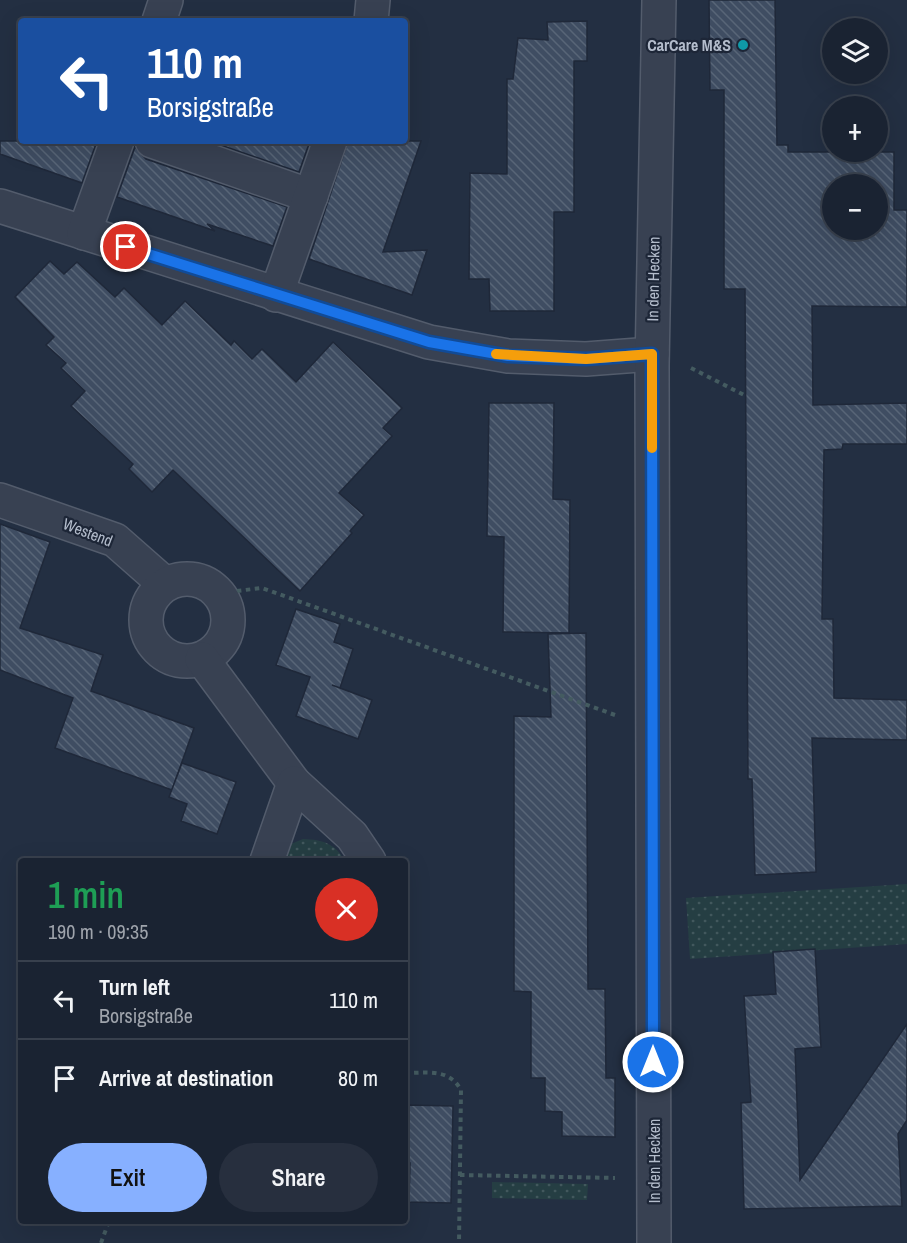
<!DOCTYPE html>
<meta charset="utf-8">
<style>
body{margin:0;font-family:"Archivo Narrow",sans-serif;background:#272f3e;color:#f1f3f6;height:100vh;display:flex;flex-direction:column;font-size:22px;white-space:nowrap}
*{box-sizing:border-box;margin:0}
p{font-size:20px;color:#9fa4ac}
.icon{flex:none;width:33px;height:33px;fill:none;stroke:currentColor;stroke-width:2;stroke-linecap:round;stroke-linejoin:round}
.map{position:relative;flex:1;overflow:hidden}
.side{position:absolute;left:18px;top:858px;width:390px;height:366px;display:flex;flex-direction:column;background:#1a2332;border-radius:6px;box-shadow:0 6px 24px #0002,0 0 0 2px #38404d}
.side>*{flex:none}
.top-card{position:absolute;left:18px;top:18px;width:390px;height:126px;border-radius:6px;box-shadow:0 6px 24px #0002,0 0 0 2px #38404d;background:#1a4fa0;color:#fff;overflow:hidden}
.fabs{position:absolute;left:822px;top:18px;display:grid;gap:12px}
.fabs a{display:grid;place-items:center;width:66px;height:66px;border-radius:50%;background:#1a2332;box-shadow:0 6px 24px #0002,0 0 0 2px #38404d;font-size:30px}
.pin{position:absolute;display:grid;place-items:center;width:51px;height:51px;color:#fff;margin:-26px;border:3px solid #fff;border-radius:50%;box-shadow:0 2px 6px #0007}
.me{position:absolute;width:66px;margin:-33px;rotate:0deg;stroke-linejoin:round;filter:drop-shadow(0 0 4px #0008)}
.turn{display:flex;align-items:center;gap:21px;height:126px;padding:0 30px;font-size:27px}
.turn .icon{width:78px;height:78px;stroke-width:2.5}
.turn b{display:block;font-size:42px;line-height:51px}
.round{display:grid;place-items:center;flex:none;width:63px;height:63px;border-radius:32px;background:#272f3e}
.head{display:flex;align-items:center;justify-content:space-between;height:102px;padding:0 30px}
h1{font-size:36px;font-weight:600;line-height:45px;color:#1e9e55}
.button{display:flex;gap:12px;margin-top:auto;padding:12px 30px}
.button a{flex:1;height:69px;border-radius:36px;background:#87b0ff;color:#111;font-size:24px;font-weight:600;line-height:69px;text-align:center}
.button a+a{background:#272f3e;color:#f1f3f6}
ul{padding:0;list-style:none}
li{display:flex;align-items:center;gap:18px;height:78px;padding:0 30px;border-top:2px solid #38404d}
li div{flex:1}
li b{display:block;font-size:22px}
li em{font-style:normal}
.map>svg:first-child{display:block}
</style>
<div class="map">
<svg width="907" height="1243" viewBox="0 0 907 1243">
<defs>
<pattern id="grass-dots" width="8" height="8" patternUnits="userSpaceOnUse" patternTransform="scale(1.5)"><rect width="8" height="8" fill="#253e43"/><path d="M2 2h.1M6 6h.1" fill="none" stroke="#42585d" stroke-width="1.8" stroke-linecap="round"/></pattern>
<pattern id="building-back-hatch" width="6" height="6" patternUnits="userSpaceOnUse" patternTransform="scale(1.5)"><rect width="6" height="6" fill="#3f4d62"/><path d="M-1 5l2 2M0 0l6 6M5-1l2 2" fill="none" stroke="#586577"/></pattern>
</defs>
<rect width="100%" height="100%" fill="#232f42"/>
<g fill="url(#grass-dots)">
<path d="M303 839C324 840 334 843 345 861H277L291 844Z"/>
<polygon points="907,884 907,944 690,959 686,898"/>
<polygon points="492,1182 588,1184 587,1200 492,1198"/>
</g>
<g fill="url(#building-back-hatch)" stroke="#1f2839" stroke-width="1.5" fill-rule="evenodd">
<path d="M709 0H775L777 145H788V152H894V210H907V307L812 306 813 405 907 403V444H843L842 449 824 450 822 619H833L834 698 907 700V740L812 738 816 872 755 875 752 779H748L745 289H724V90H710ZM832 184H878V230H832Z"/>
<polygon points="587,21 587,61 574,61 574,212 554,212 554,311 490,311 489,279 469,279 470,173 507,174 507,79 513,79 518,38 548,40 547,22"/>
<polygon points="0,141 97,141 82,183 0,154"/>
<polygon points="209,141 310,141 299,172"/>
<polygon points="348,141 421,141 383,252 427,250 412,295 309,259"/>
<polygon points="135,147 146,159 287,207 273,246 207,224 215,231 117,197"/>
<polygon points="50,261 64,274 77,262 115,297 124,288 162,325 185,301 231,345 234,341 252,359 262,349 296,382 333,342 402,408 383,428 392,436 339,493 364,515 350,531 352,533 300,591 173,470 152,492 129,469 133,464 71,406 85,391 61,368 66,363 46,345 54,337 15,297"/>
<polygon points="489,403 554,403 553,499 570,500 569,633 503,632 504,537 487,536"/>
<polygon points="0,524 50,542 20,628 103,655 91,691 194,728 172,790 55,748 73,698 0,670"/>
<polygon points="296,609 340,624 334,642 353,649 340,688 332,685 372,700 358,739 296,716 310,677 276,665"/>
<polygon points="586,633 588,989 605,989 606,1078 615,1078 615,1137 562,1136 562,1112 545,1111 545,1078 531,1078 531,992 514,991 514,716 551,717 548,634"/>
<polygon points="182,763 236,782 217,834 181,821 187,804 169,797"/>
<polygon points="815,949 821,1047 795,1049 800,1180 907,1024 907,1120 898,1134 902,1206 744,1209 741,1103 751,1102 744,996 776,994 773,952"/>
<polygon points="405,1105 453,1106 451,1203 409,1202 410,1163 405,1163"/>
</g>
<g fill="none" stroke-linecap="round" stroke-linejoin="round">
<defs>
<g id="minor">
<polyline points="159,21 166,0"/>
<polyline points="371,21 373,0"/>
<polyline points="152,141 311,196"/>
<polyline points="0,206 429,342 508,356 586,359 652,354"/>
<polyline points="84,233 117,141"/>
<polyline points="276,295 330,141"/>
<polyline points="0,500 115,540 165,584"/>
<circle cx="187" cy="620" r="41"/>
<polyline points="202,659 294,783"/>
<polyline points="267,861 294,783 352,836 369,861"/>
<polyline points="654,1243 652,366 659,0"/>
</g>
</defs>
<use href="#minor" stroke="#535c6c" stroke-width="36"/>
<g stroke="#445b60" stroke-width="4" stroke-dasharray="4.5 4.5" stroke-linecap="butt">
<polyline points="691,368 744,395"/>
<polyline points="219,593 262,588 615,715"/>
<path d="M405 1073C427 1073 449 1068 461 1090L459 1243"/>
<polyline points="460,1175 615,1178"/>
<polyline points="101,1243 109,1221"/>
</g>
<use href="#minor" stroke="#384152" stroke-width="33"/>
</g>
<g fill="none" stroke-linecap="round" stroke-linejoin="round">
<defs>
<polyline id="route" points="126,247 429,342 508,356 586,359 652,354 653,1062"/>
</defs>
<use href="#route" stroke="#114b97" stroke-width="15"/>
<use href="#route" stroke="#1a73e8" stroke-width="10"/>
<polyline stroke="#f59e0b" stroke-width="10" points="496,354 586,359 652,354 652,448"/>
</g>
<circle fill="#0f9aa8" stroke="#1d2637" stroke-width="2" cx="743" cy="45" r="6"/>
<g text-anchor="middle" stroke-width="4.5" stroke-linejoin="round" paint-order="stroke">
<g font-size="16" font-weight="bold" fill="#b4bdcc" stroke="#1d2637" text-anchor="end">
<text x="731" y="51">CarCare M&amp;S</text>
</g>
<g font-size="16" fill="#b4bdcc" stroke="#1d2637">
<text transform="translate(653 279) rotate(-89)" y="6">In den Hecken</text>
<text transform="translate(88 532) rotate(21)" y="6">Westend</text>
<text transform="translate(654 1161) rotate(-90)" y="6">In den Hecken</text>
</g>
</g>
</svg>
<div class="fabs">
<a><svg class="icon" aria-label="layers" viewBox="0 0 24 24"><path d="M12 4l9 5-9 5-9-5zM3 14l9 5 9-5"/></svg></a>
<a>+</a>
<a>−</a>
</div>
<div class="pin" style="left:126px;top:247px;background:#d93025"><svg class="icon" aria-label="arrive" viewBox="0 0 24 24"><path d="M6 21V4h12l-3 4 3 4H6"/></svg></div>
<svg class="me" style="left:653px;top:1062px" viewBox="-20 -20 40 40"><circle r="17" fill="#1a73e8" stroke="#fff" stroke-width="3"/><path d="M0-11L8 9 0 5-8 9z" fill="#fff"/></svg>
<div class="top-card">
<div class="turn"><svg class="icon" aria-label="left" viewBox="0 0 24 24"><path d="M17 20v-9H6M10 6l-5 5 5 5"/></svg><div><b>110 m</b>Borsigstraße</div></div>
</div>
<section class="side">
<div class="head"><div><h1>1 min</h1><p>190 m · 09:35</p></div><a class="round" style="background:#d93025;color:#fff"><svg class="icon" aria-label="close" viewBox="0 0 24 24"><path d="M6 6l12 12M18 6L6 18"/></svg></a></div>
<ul>
<li><svg class="icon" aria-label="left" viewBox="0 0 24 24"><path d="M17 20v-9H6M10 6l-5 5 5 5"/></svg><div><b>Turn left</b><p>Borsigstraße</p></div><em>110 m</em></li>
<li><svg class="icon" aria-label="arrive" viewBox="0 0 24 24"><path d="M6 21V4h12l-3 4 3 4H6"/></svg><div><b>Arrive at destination</b></div><em>80 m</em></li>
</ul>
<div class="button"><a>Exit</a><a>Share</a></div>
</section>
</div>
